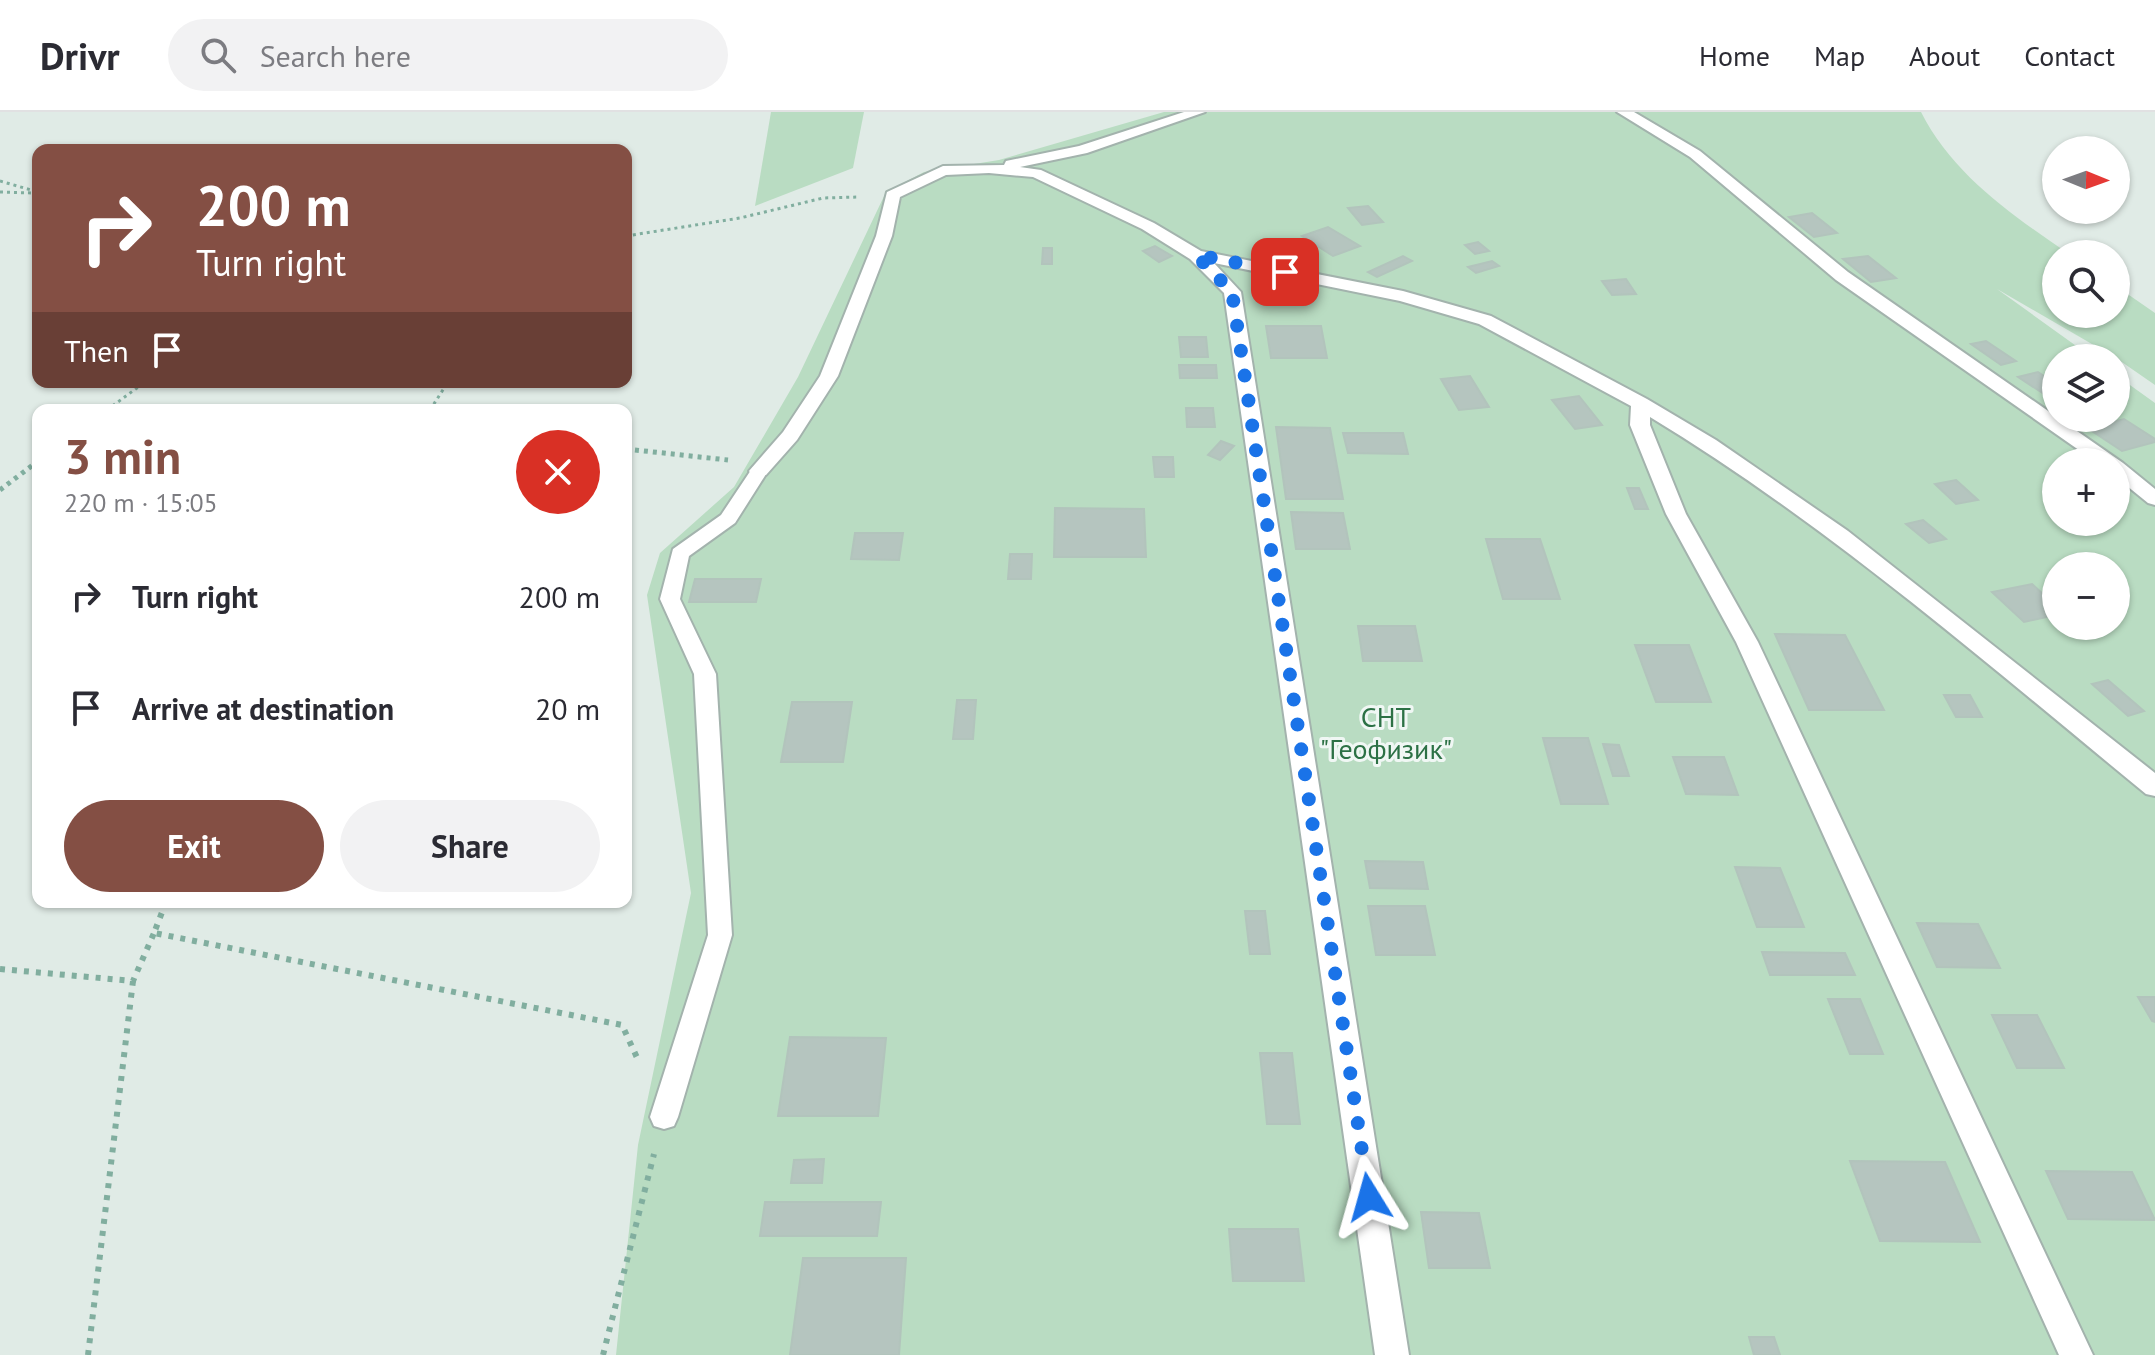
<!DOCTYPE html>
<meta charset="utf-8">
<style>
body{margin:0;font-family:"PT Sans",sans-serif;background:#f2f2f3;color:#2b2b33;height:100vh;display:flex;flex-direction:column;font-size:30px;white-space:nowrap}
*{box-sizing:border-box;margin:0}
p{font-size:26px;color:#7c7c81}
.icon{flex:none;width:44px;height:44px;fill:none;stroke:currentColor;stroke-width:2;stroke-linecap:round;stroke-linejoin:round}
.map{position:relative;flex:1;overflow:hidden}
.drawer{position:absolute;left:32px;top:292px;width:600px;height:504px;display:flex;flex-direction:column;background:#fff;border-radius:16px;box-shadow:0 2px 6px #0004}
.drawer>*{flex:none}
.banner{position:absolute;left:32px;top:32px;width:600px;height:244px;border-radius:16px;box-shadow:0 2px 6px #0004;background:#844f44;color:#fff;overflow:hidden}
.needle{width:52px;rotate:91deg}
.buttons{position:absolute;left:2042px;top:24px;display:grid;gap:16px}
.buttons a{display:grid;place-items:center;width:88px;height:88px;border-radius:50%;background:#fff;box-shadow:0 2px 6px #0004;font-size:40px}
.pin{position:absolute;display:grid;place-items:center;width:68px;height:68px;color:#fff;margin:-34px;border-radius:16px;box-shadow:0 4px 12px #0006}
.me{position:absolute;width:88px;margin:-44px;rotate:352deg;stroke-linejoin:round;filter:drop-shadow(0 0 6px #0008)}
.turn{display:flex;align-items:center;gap:28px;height:168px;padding:0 32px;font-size:36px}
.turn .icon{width:104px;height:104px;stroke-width:2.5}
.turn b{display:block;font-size:56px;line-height:68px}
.then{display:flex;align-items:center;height:76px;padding:0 32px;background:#0003;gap:16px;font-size:30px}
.round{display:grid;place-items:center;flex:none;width:84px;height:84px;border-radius:42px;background:#f2f2f3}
.summary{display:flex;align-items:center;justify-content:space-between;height:136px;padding:0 32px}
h1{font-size:48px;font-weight:600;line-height:60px;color:#844f44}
.action{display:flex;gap:16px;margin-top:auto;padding:16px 32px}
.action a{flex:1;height:92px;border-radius:48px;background:#844f44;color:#fff;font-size:32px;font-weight:600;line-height:92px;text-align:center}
.action a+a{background:#f2f2f3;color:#2b2b33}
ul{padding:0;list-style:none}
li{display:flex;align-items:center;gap:24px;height:112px;padding:0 32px}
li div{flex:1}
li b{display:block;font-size:30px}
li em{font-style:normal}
header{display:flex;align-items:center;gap:48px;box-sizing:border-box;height:112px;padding:0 40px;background:#fff;border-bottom:2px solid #e1e1e2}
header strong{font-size:38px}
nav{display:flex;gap:44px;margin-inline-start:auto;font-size:28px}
.search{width:560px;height:72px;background:#f2f2f3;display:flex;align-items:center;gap:20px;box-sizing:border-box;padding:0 28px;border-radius:44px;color:#7c7c81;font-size:30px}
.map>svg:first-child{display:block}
</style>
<header>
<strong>Drivr</strong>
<div class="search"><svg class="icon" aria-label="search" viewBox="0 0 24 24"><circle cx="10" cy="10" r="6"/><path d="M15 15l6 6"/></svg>Search here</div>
<nav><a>Home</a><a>Map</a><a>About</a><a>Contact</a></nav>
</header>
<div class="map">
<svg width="2155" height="1243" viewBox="0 0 2155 1243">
<rect width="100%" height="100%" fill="#e0ebe6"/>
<g fill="#b9dcc2" fill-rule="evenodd">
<polygon points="771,0 864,0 853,56 755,94"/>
<path d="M1164 0H1921C1953 63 2012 103 2069 142H2056V202H2116V174L2155 201V273L2116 246 1997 177 2093 246H2056V306H2116V263L2155 291V1243H616L638 1033 691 781 647 483 660 441 734 375 798 265 886 80 924 60 999 48ZM2056 350H2116V410H2056ZM2056 454H2116V514H2056Z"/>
</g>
<g fill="#b5c5bf" stroke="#b2c4bc" stroke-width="2">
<polygon points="1368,94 1383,110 1362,113 1348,96"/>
<polygon points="1812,101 1837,121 1814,125 1789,105"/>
<polygon points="1328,115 1360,134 1333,144 1302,124"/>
<polygon points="1478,130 1489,139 1475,142 1465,133"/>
<polygon points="1155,134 1172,144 1159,150 1143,139"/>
<polygon points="1043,136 1052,136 1052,152 1042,152"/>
<polygon points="1403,144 1412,149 1377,165 1368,160"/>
<polygon points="1868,144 1896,166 1871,170 1843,147"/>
<polygon points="1492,149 1499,154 1476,161 1468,155"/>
<polygon points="1626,167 1636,182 1612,183 1602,169"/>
<polygon points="1266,214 1321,214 1327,246 1271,246"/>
<polygon points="1179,225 1206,225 1208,245 1181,245"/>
<polygon points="1986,229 2016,249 2001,253 1971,232"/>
<polygon points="1179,253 1216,253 1217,266 1180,266"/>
<polygon points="2038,260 2056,272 2056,279 2044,282 2018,265"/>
<polygon points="1470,264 1489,295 1459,298 1441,267"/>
<polygon points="1579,284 1602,313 1575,317 1552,288"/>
<polygon points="1186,296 1213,296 1215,315 1187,315"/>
<polygon points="2124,307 2155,327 2155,330 2122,339 2089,317"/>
<polygon points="1276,315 1330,316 1343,387 1286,387"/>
<polygon points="1343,321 1403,321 1408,342 1348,341"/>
<polygon points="1221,329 1234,334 1220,348 1208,343"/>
<polygon points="1153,345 1173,345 1174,365 1155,365"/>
<polygon points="1956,368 1978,388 1956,392 1935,372"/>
<polygon points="1627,376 1639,376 1648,397 1635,397"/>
<polygon points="1055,396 1144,397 1146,445 1054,445"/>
<polygon points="1291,400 1343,401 1350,437 1296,437"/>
<polygon points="1923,408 1946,427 1929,431 1906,412"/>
<polygon points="855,421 903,421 899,448 851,447"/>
<polygon points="1486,427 1540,427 1560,487 1503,487"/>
<polygon points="1010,442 1032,442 1031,467 1008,467"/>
<polygon points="695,467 761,467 756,490 689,490"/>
<polygon points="2032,472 2056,494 2056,503 2024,510 1992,480"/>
<polygon points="1358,514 1415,514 1422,549 1363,549"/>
<polygon points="1775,522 1845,523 1884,598 1809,598"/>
<polygon points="1635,533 1689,533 1711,590 1656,590"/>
<polygon points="2108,568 2144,599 2128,604 2092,572"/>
<polygon points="1944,583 1970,583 1982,605 1956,605"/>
<polygon points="957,588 976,588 973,627 953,627"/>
<polygon points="792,590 852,590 843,650 781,650"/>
<polygon points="1543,626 1588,626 1608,692 1561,692"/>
<polygon points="1603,632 1619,633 1629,664 1613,664"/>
<polygon points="1673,645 1724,645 1738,683 1686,682"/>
<polygon points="1365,749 1423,750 1428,777 1370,776"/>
<polygon points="1735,755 1780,756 1804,815 1757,815"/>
<polygon points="1368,794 1425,794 1435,843 1376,843"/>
<polygon points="1245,799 1265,799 1270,842 1250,842"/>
<polygon points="1917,811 1978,812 2000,856 1937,855"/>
<polygon points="1762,840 1845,841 1855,863 1770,863"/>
<polygon points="2138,885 2155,885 2155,910 2152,909"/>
<polygon points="1828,887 1860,887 1883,942 1850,942"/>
<polygon points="1992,903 2037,903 2064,956 2017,956"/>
<polygon points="790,925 886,926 878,1004 778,1004"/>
<polygon points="1260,941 1292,941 1300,1012 1267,1012"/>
<polygon points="824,1047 822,1071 791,1071 794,1048"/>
<polygon points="1850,1049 1945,1050 1980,1130 1880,1129"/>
<polygon points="2046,1059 2132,1060 2155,1108 2068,1107"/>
<polygon points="765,1090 881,1090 877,1124 760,1124"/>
<polygon points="1421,1100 1479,1101 1490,1156 1429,1156"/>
<polygon points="1229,1117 1298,1117 1304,1169 1233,1169"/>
<polygon points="803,1146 906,1146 899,1243 790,1243"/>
<polygon points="1749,1225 1774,1225 1780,1243 1754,1243"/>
</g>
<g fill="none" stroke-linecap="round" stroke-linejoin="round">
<defs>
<polygon id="service" points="759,354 768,359 735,411 689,444 680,487 716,562 732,823 678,1005 674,1014 664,1017 654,1014 650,1005 708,823 694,562 660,487 673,437 721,403 753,355"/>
<g id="minor">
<path d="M1184 0H1205L1087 41 1020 55 1041 58 1154 111 1201 139 1403 179 1491 204 1647 287 1716 328 1848 419 2155 661V684L2146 682C1985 550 1828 413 1650 305V313L1686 402 1758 530 2093 1243H2059L1736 530 1666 402 1630 313 1631 294 1479 212 1400 189 1214 151 1241 180 1409 1243H1375L1224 181 1190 147 1142 117 1033 65 989 61 946 63 900 85 892 124 838 264 797 328 766 363H752L749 359 783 320 820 264 876 124 887 80 943 54 1004 53 1006 49 1079 34Z"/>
<polygon points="1617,0 1634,0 1700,39 1848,160 2123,351 2155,377 2155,393 2148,391 2116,365 2116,350 2096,350 1836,168 1690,45"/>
</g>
</defs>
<use href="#service" stroke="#a3b3ad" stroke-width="4"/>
<use href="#minor" stroke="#a3b3ad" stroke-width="4"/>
<g stroke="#81ae9f" stroke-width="3" stroke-dasharray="3 4" stroke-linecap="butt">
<polyline points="0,69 38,80"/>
<polyline points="0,80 33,81"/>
<polyline points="626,124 740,106 823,86 860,85"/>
<polyline points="107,298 145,270"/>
<polyline points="430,298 448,270"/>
</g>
<g stroke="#81ae9f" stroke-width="5" stroke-dasharray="4 5" stroke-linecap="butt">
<polyline points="626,337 728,348"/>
<polyline points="0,378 38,349"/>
</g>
<g stroke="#81ae9f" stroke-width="6" stroke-dasharray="5 7" stroke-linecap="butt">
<polyline points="166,790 154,821 622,913 639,950"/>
<polyline points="0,857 133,869 154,821"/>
<polyline points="88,1243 133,869"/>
<polyline points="603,1243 654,1042"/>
</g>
<use href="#service" fill="#fff" fill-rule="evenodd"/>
<use href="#minor" fill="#fff" fill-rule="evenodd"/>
</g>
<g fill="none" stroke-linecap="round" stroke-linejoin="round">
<polyline stroke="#1a73e8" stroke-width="14" stroke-dasharray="0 25.2" points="1285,160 1196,143 1232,180 1369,1085"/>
</g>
<g text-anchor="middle" stroke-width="6" stroke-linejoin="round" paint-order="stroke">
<g font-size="28" fill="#2c7145" stroke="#f0f7f4">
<text x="1386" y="615">СНТ<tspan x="1386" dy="32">"Геофизик"</tspan></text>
</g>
</g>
</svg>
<div class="buttons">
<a><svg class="needle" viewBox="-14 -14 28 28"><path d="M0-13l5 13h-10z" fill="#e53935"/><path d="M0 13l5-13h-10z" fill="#7c7c81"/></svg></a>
<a><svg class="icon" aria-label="search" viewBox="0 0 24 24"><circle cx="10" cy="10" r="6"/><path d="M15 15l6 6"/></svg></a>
<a><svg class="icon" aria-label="layers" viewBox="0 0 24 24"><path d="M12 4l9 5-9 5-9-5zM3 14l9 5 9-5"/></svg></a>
<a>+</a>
<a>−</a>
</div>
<div class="pin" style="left:1285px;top:160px;background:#d93025"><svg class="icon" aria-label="arrive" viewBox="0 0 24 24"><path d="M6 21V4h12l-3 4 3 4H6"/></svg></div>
<svg class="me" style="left:1369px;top:1085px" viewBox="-20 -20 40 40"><path d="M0-17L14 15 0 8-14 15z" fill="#1a73e8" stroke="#fff" stroke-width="4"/></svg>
<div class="banner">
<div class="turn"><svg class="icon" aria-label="right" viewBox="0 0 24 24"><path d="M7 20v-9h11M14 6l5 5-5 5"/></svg><div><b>200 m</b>Turn right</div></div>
<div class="then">Then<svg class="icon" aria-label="arrive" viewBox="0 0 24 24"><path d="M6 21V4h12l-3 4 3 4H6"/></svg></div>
</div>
<section class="drawer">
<div class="summary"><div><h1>3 min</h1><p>220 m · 15:05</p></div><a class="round" style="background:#d93025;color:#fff"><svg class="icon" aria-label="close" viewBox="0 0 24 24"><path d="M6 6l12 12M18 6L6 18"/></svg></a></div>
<ul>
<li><svg class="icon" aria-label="right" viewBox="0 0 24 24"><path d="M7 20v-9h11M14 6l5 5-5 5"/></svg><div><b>Turn right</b></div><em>200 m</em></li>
<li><svg class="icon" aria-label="arrive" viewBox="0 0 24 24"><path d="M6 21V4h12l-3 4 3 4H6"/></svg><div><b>Arrive at destination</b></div><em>20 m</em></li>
</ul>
<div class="action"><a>Exit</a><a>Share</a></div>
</section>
</div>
